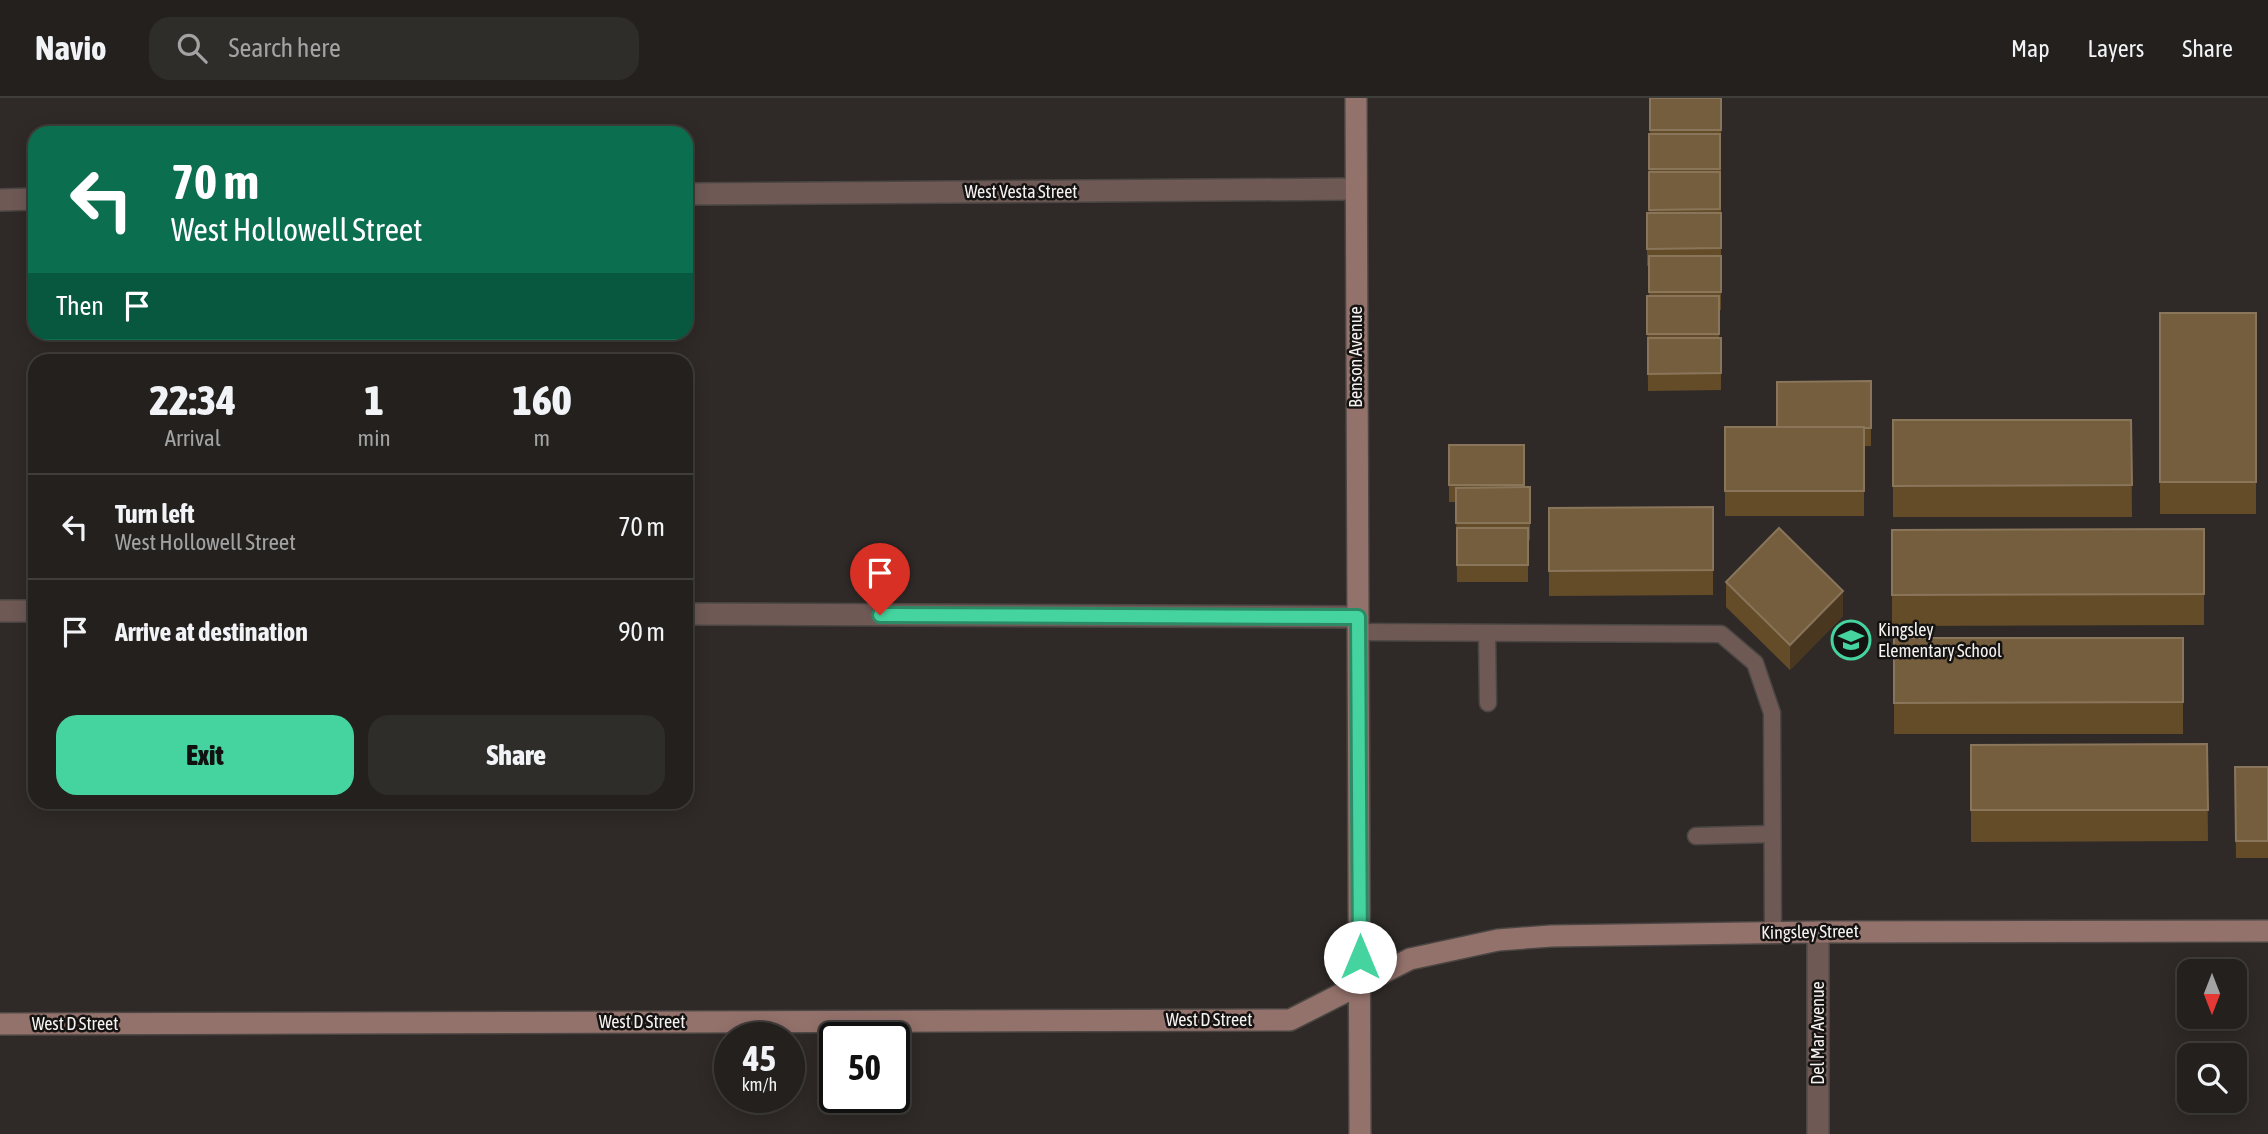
<!DOCTYPE html>
<style>
body{margin:0;font-family:"Asap Condensed",sans-serif;background:#2f2d2a;color:#f1f3f6;height:100vh;display:flex;flex-direction:column;font-size:26px;white-space:nowrap}
*{box-sizing:border-box;margin:0}
p{font-size:23px;color:#a3a3a4}
.icon{flex:none;width:38px;height:38px;fill:none;stroke:currentColor;stroke-width:2;stroke-linecap:round;stroke-linejoin:round}
.map{position:relative;flex:1;overflow:hidden}
.panel{position:absolute;left:28px;top:256px;width:665px;height:455px;display:flex;flex-direction:column;background:#23201d;border-radius:21px;box-shadow:0 4px 18px #0003,0 0 0 2px #403e3b}
.panel>*{flex:none}
.guide{position:absolute;left:28px;top:28px;width:665px;height:214px;border-radius:21px;box-shadow:0 4px 18px #0003,0 0 0 2px #403e3b;background:#0b6e4f;color:#fff;overflow:hidden}
.needle{width:46px;rotate:180deg}
.tools{position:absolute;left:2177px;top:861px;display:grid;gap:14px}
.tools a{display:grid;place-items:center;width:70px;height:70px;border-radius:14px;background:#23201d;box-shadow:0 4px 18px #0003,0 0 0 2px #403e3b;font-size:35px}
.speed{position:absolute;left:714px;top:924px;display:flex;gap:14px;font-size:35px;font-weight:700;text-align:center}
.speed>*{display:grid;place-content:center;width:91px;height:91px;border-radius:50%;background:#23201d;box-shadow:0 4px 18px #0003,0 0 0 2px #403e3b;line-height:1}
.speed small{font-size:18px;font-weight:400}
.speed .limit{border:4px solid #111;border-radius:10px;background:#fff;color:#111}
.pin{position:absolute;display:grid;place-items:center;width:60px;height:60px;color:#fff;margin:-72px -30px;border-radius:50% 50% 50% 0;rotate:-45deg;box-shadow:0 0 7px #0007}
.pin .icon{rotate:45deg}
.me{position:absolute;width:77px;margin:-38px;rotate:0deg;stroke-linejoin:round;filter:drop-shadow(0 0 5px #0008)}
.turn{display:flex;align-items:center;gap:24px;height:147px;padding:0 28px;font-size:32px}
.turn .icon{width:91px;height:91px;stroke-width:2.5}
.turn b{display:block;font-size:49px;line-height:60px}
.then{display:flex;align-items:center;height:66px;padding:0 28px;background:#0003;gap:14px;font-size:26px}
.eta{display:flex;justify-content:space-evenly;align-items:center;height:119px;text-align:center}
.eta b{font-size:42px;font-weight:800;line-height:49px}
.action{display:flex;gap:14px;margin-top:auto;padding:14px 28px}
.action a{flex:1;height:80px;border-radius:21px;background:#45d49f;color:#111;font-size:28px;font-weight:800;line-height:80px;text-align:center}
.action a+a{background:#2f2d2a;color:#f1f3f6}
ul{padding:0;list-style:none}
li{display:flex;align-items:center;gap:21px;height:105px;padding:0 28px;border-top:2px solid #403e3b}
li div{flex:1}
li b{display:block;font-size:26px}
li em{font-style:normal}
header{display:flex;align-items:center;gap:42px;box-sizing:border-box;height:98px;padding:0 35px;background:#23201d;border-bottom:2px solid #403e3b}
header strong{font-size:33px}
nav{display:flex;gap:38px;margin-inline-start:auto;font-size:24px}
.search{width:490px;height:63px;background:#2f2d2a;display:flex;align-items:center;gap:18px;box-sizing:border-box;padding:0 24px;border-radius:21px;color:#a3a3a4;font-size:26px}
.map>svg:first-child{display:block}
</style>
<header>
<strong>Navio</strong>
<div class="search"><svg class="icon" aria-label="search" viewBox="0 0 24 24"><circle cx="10" cy="10" r="6"/><path d="M15 15l6 6"/></svg>Search here</div>
<nav><a>Map</a><a>Layers</a><a>Share</a></nav>
</header>
<div class="map">
<svg width="2268" height="1036" viewBox="0 0 2268 1036">
<rect width="100%" height="100%" fill="#2f2a27"/>
<g fill="none" stroke-linecap="round" stroke-linejoin="round">
<defs>
<g id="lane">
<polyline points="1358,534 1721,536 1755,565 1772,615 1773,835"/>
<polyline points="1487,535 1488,605"/>
<polyline points="1696,738 1772,736"/>
</g>
<g id="street">
<polyline points="686,96 1355,91"/>
<polyline points="0,102 35,101"/>
<polyline points="0,513 35,513"/>
<polyline points="686,516 1358,519"/>
<polyline points="1818,1036 1818,834"/>
</g>
<g id="secondary">
<polyline points="1356,0 1360,1036"/>
<polyline points="0,926 1290,922 1410,861 1498,842 1551,838 1818,834 2268,833"/>
</g>
</defs>
<use href="#lane" stroke="#4b4643" stroke-width="19"/>
<use href="#street" stroke="#4b4643" stroke-width="24"/>
<use href="#secondary" stroke="#4b4643" stroke-width="24"/>
<use href="#lane" stroke="#6e5955" stroke-width="16"/>
<use href="#street" stroke="#6e5955" stroke-width="21"/>
<use href="#secondary" stroke="#94726c" stroke-width="21"/>
</g>
<g fill="#654c29">
<polygon points="1650,0 1721,0 1721,212 1719,212 1719,240 1721,240 1721,292 1648,293 1647,198 1649,198 1649,168 1647,168 1647,115 1649,115 1649,36 1650,36"/>
<rect x="2160" y="215" width="96" height="201"/>
<polygon points="1871,283 1871,348 1864,348 1864,418 1725,418 1725,329 1777,329"/>
<polygon points="1893,322 2131,322 2132,419 1893,419"/>
<polygon points="1449,347 1524,347 1524,389 1530,389 1530,442 1528,442 1528,484 1457,484 1456,404 1449,404"/>
<polygon points="1713,409 1713,497 1549,498 1549,410"/>
<polygon points="2204,431 2204,527 1892,528 1892,432"/>
<polygon points="1726,484 1843,518 1790,572 1726,509"/>
<rect x="1894" y="540" width="289" height="96"/>
<polygon points="2207,646 2208,743 1971,744 1971,647"/>
<polygon points="2235,669 2268,669 2268,760 2236,760"/>
</g>
<polygon fill="#49371f" points="1843,493 1843,518 1790,572 1790,547"/>
<g fill="#755e3e" stroke="#89755a" stroke-width="2">
<rect x="1650" y="0" width="71" height="32"/>
<rect x="1649" y="36" width="71" height="35"/>
<polygon points="1649,74 1720,74 1720,111 1649,112"/>
<polygon points="1647,115 1721,115 1721,150 1647,151"/>
<rect x="1649" y="158" width="72" height="36"/>
<rect x="1647" y="198" width="72" height="38"/>
<rect x="2160" y="215" width="96" height="169"/>
<polygon points="1648,240 1721,240 1721,275 1648,276"/>
<polygon points="1871,283 1871,330 1864,330 1864,329 1777,329 1777,284"/>
<polygon points="1893,322 2131,322 2132,387 1893,388"/>
<rect x="1725" y="329" width="139" height="64"/>
<rect x="1449" y="347" width="75" height="40"/>
<polygon points="1530,389 1530,425 1456,425 1456,390"/>
<polygon points="1713,409 1713,472 1549,473 1549,410"/>
<rect x="1457" y="430" width="71" height="37"/>
<polygon points="1779,430 1843,493 1790,547 1726,484"/>
<polygon points="2204,431 2204,496 1892,497 1892,432"/>
<polygon points="1894,540 2183,540 2183,604 1894,605"/>
<polygon points="2207,646 2208,712 1971,712 1971,647"/>
<polygon points="2235,669 2268,669 2268,743 2236,743"/>
</g>
<g fill="none" stroke-linecap="round" stroke-linejoin="round">
<defs>
<polyline id="route" points="880,517 1358,519 1360,859"/>
</defs>
<use href="#route" stroke="#2d8a67" stroke-width="18"/>
<use href="#route" stroke="#45d49f" stroke-width="12"/>
</g>
<defs>
<symbol id="school-ring" viewBox="-11 -11 22 22"><circle r="9.5" fill="#151312" stroke="#45d49f" stroke-width="1.5"/><path d="M0-5L7-2L0 1L-7-2ZM-4 1L0 2.5L4 1V4Q0 6-4 4Z" fill="#45d49f"/></symbol>
</defs>
<g fill-rule="evenodd">
<use href="#school-ring" x="1829" y="520" width="44" height="44"/>
</g>
<g text-anchor="middle" stroke-width="5" stroke-linejoin="round" paint-order="stroke">
<g font-size="18" fill="#f6f2f0" stroke="#151312">
<text x="1021" y="100">West Vesta Street</text>
<text transform="translate(1356 259) rotate(-90)" y="6">Benson Avenue</text>
<text transform="translate(1810 834) rotate(-1)" y="6">Kingsley Street</text>
<text x="1209" y="928">West D Street</text>
<text x="642" y="930">West D Street</text>
<text x="75" y="932">West D Street</text>
<text transform="translate(1818 935) rotate(-90)" y="6">Del Mar Avenue</text>
</g>
<g font-size="18" fill="#f6f2f0" stroke="#151312" text-anchor="start">
<text x="1878" y="538">Kingsley<tspan x="1878" dy="21">Elementary School</tspan></text>
</g>
</g>
</svg>
<div class="tools">
<a><svg class="needle" viewBox="-14 -14 28 28"><path d="M0-13l5 13h-10z" fill="#e53935"/><path d="M0 13l5-13h-10z" fill="#a3a3a4"/></svg></a>
<a><svg class="icon" aria-label="search" viewBox="0 0 24 24"><circle cx="10" cy="10" r="6"/><path d="M15 15l6 6"/></svg></a>
</div>
<div class="speed"><div>45<small>km/h</small></div><div class="limit">50</div></div>
<div class="pin" style="left:880px;top:517px;background:#d93025"><svg class="icon" aria-label="arrive" viewBox="0 0 24 24"><path d="M6 21V4h12l-3 4 3 4H6"/></svg></div>
<svg class="me" style="left:1360px;top:859px" viewBox="-20 -20 40 40"><circle r="19" fill="#fff"/><path d="M0-13L10 11 0 6-10 11z" fill="#45d49f"/></svg>
<div class="guide">
<div class="turn"><svg class="icon" aria-label="left" viewBox="0 0 24 24"><path d="M17 20v-9H6M10 6l-5 5 5 5"/></svg><div><b>70 m</b>West Hollowell Street</div></div>
<div class="then">Then<svg class="icon" aria-label="arrive" viewBox="0 0 24 24"><path d="M6 21V4h12l-3 4 3 4H6"/></svg></div>
</div>
<section class="panel">
<div class="eta">
<div><b>22:34</b><p>Arrival</p></div>
<div><b>1</b><p>min</p></div>
<div><b>160</b><p>m</p></div>
</div>
<ul>
<li><svg class="icon" aria-label="left" viewBox="0 0 24 24"><path d="M17 20v-9H6M10 6l-5 5 5 5"/></svg><div><b>Turn left</b><p>West Hollowell Street</p></div><em>70 m</em></li>
<li><svg class="icon" aria-label="arrive" viewBox="0 0 24 24"><path d="M6 21V4h12l-3 4 3 4H6"/></svg><div><b>Arrive at destination</b></div><em>90 m</em></li>
</ul>
<div class="action"><a>Exit</a><a>Share</a></div>
</section>
</div>
